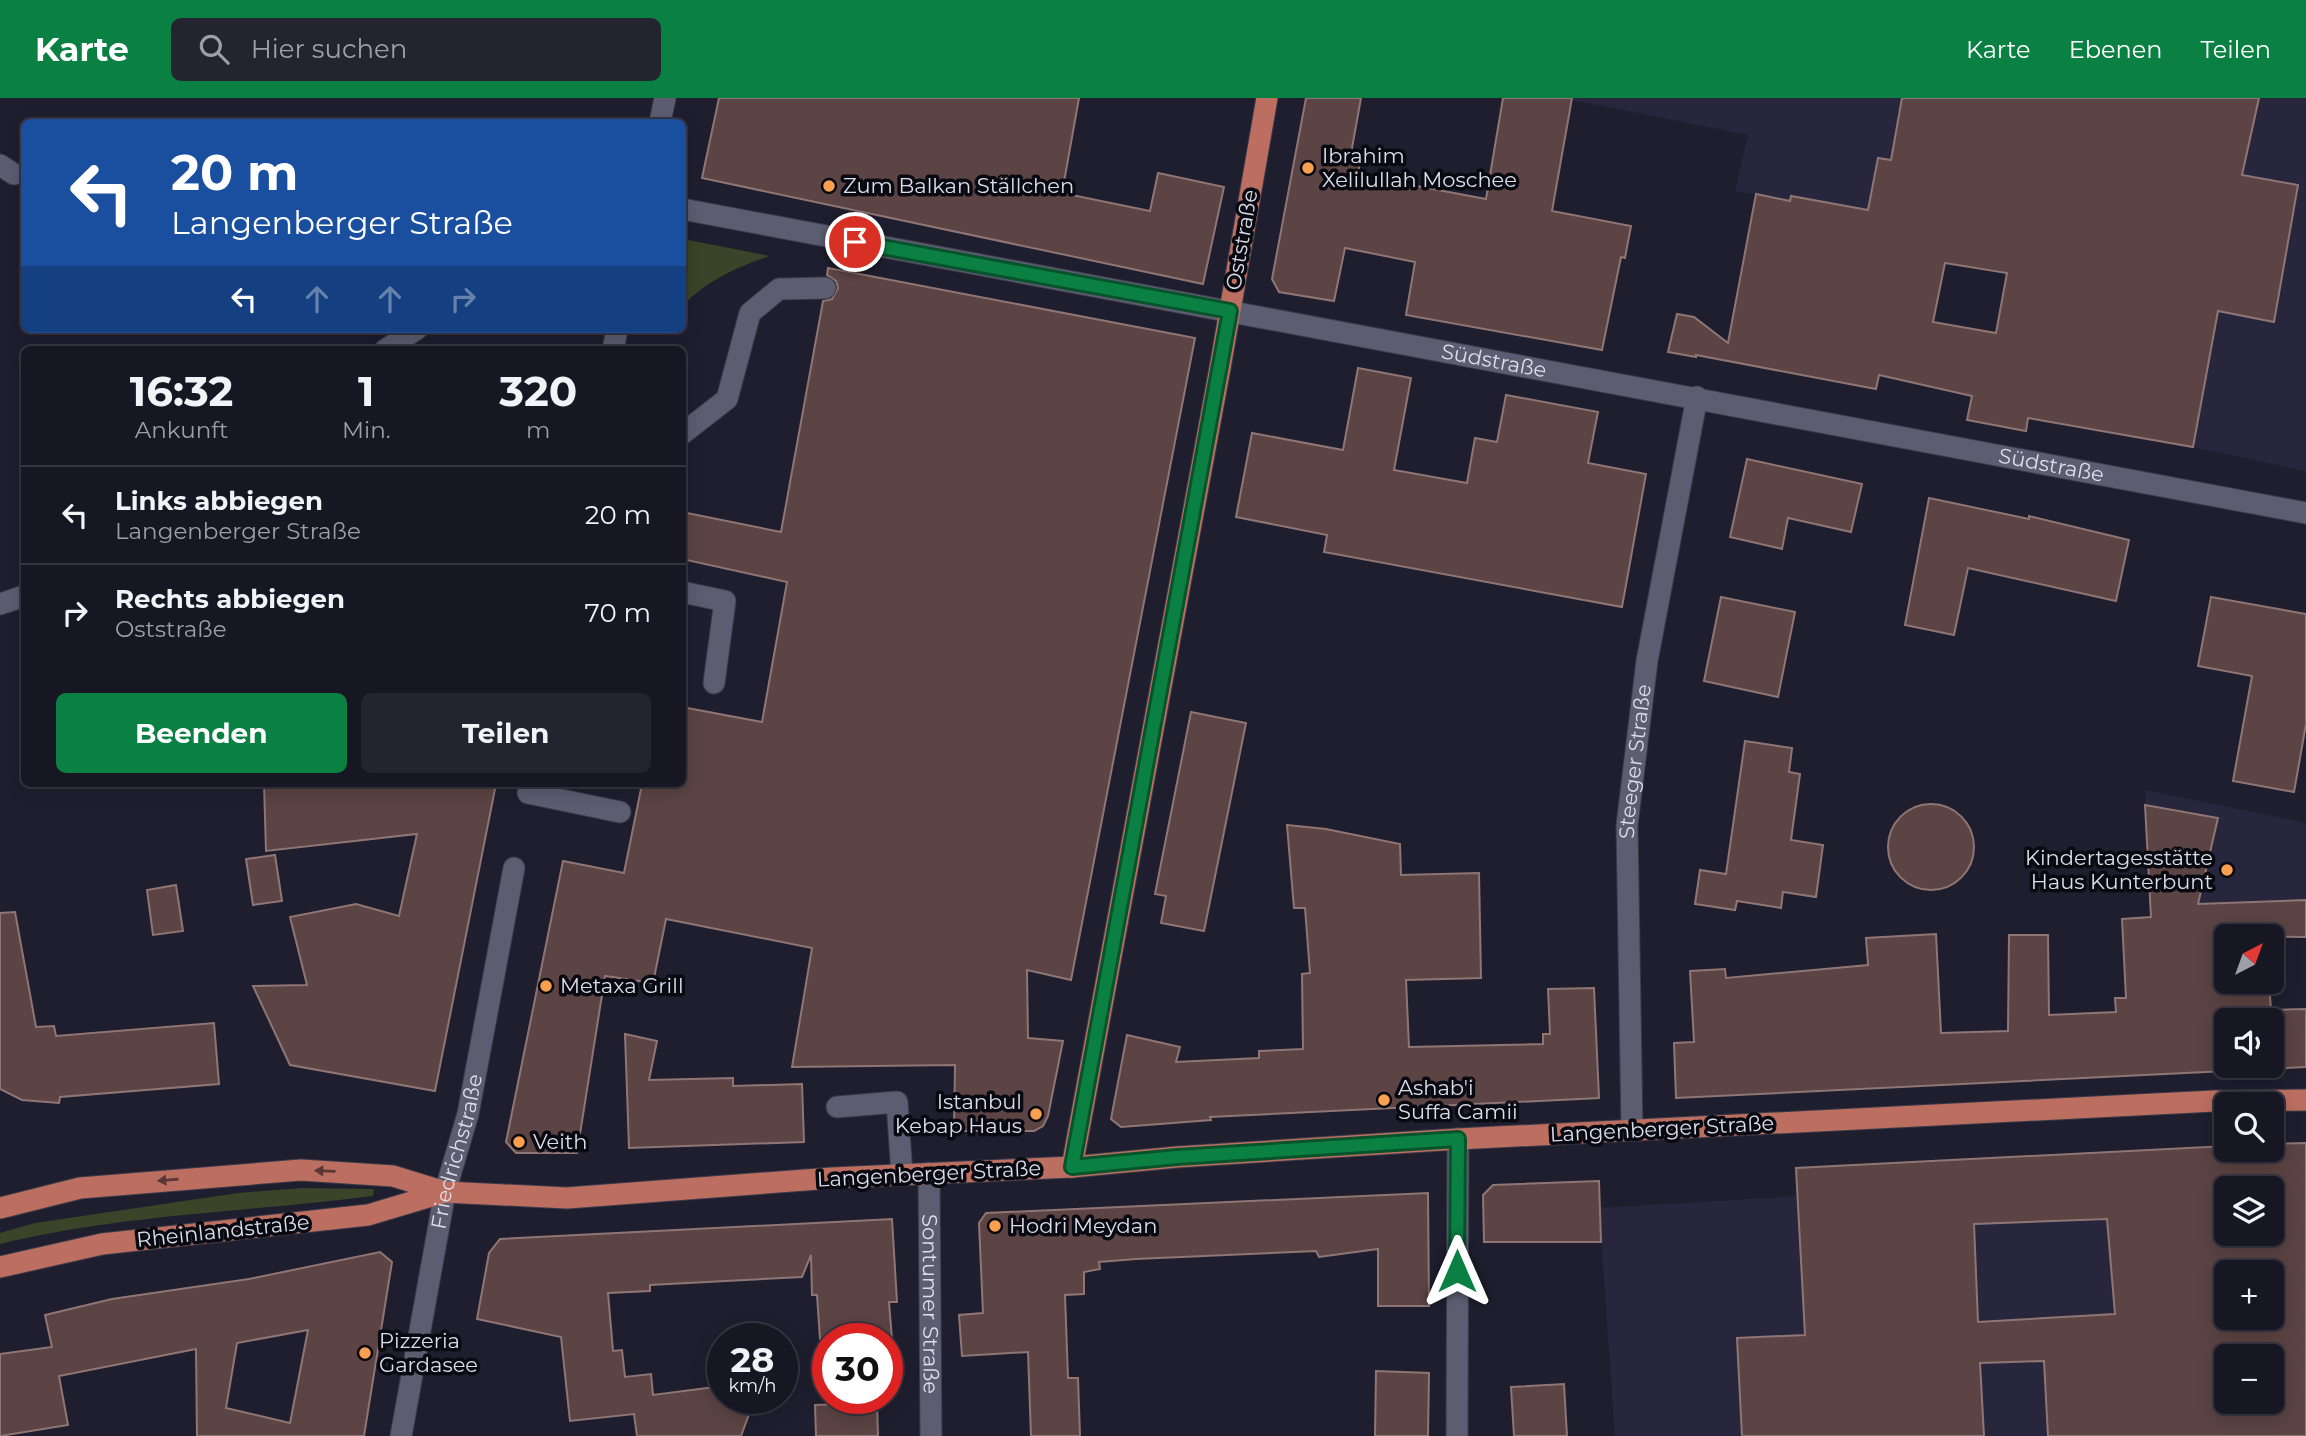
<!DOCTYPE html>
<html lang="de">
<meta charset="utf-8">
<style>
body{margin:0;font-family:Montserrat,sans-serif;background:#242330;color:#f1f3f6;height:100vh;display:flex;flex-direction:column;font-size:26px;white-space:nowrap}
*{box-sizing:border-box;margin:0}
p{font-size:23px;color:#9e9fa6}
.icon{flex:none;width:38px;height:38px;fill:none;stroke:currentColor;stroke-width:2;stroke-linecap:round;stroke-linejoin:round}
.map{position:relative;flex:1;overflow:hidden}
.sheet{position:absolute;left:21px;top:248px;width:665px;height:441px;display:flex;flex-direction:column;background:#171623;border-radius:10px;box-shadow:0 4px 18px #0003,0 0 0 2px #363541}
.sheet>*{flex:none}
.guide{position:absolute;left:21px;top:21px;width:665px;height:214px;border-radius:10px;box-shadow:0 4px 18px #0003,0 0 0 2px #363541;background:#1a4fa0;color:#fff;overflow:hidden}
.needle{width:46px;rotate:41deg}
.tools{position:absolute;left:2214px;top:826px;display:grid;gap:14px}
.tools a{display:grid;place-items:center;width:70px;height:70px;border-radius:10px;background:#171623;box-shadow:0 4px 18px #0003,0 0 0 2px #363541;font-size:35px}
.speed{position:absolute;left:707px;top:1225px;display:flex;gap:14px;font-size:35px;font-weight:700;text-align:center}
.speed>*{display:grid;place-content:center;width:91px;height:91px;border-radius:50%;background:#171623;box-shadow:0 4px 18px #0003,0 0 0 2px #363541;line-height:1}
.speed small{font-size:18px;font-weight:400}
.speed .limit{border:10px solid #d22;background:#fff;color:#111}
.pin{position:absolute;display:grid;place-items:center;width:60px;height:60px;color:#fff;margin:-30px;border:4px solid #fff;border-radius:50%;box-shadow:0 2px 7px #0007}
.me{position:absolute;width:77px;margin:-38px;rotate:0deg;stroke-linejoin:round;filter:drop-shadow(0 0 5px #0008)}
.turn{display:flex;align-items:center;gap:24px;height:147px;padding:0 35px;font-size:32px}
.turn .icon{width:91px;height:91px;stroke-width:2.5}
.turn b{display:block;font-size:49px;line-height:60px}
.lanes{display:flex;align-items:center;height:66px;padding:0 35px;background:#0003;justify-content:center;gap:35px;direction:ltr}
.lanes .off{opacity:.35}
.eta{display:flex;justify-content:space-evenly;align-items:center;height:119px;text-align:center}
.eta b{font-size:42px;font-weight:700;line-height:49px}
.action{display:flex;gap:14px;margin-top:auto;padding:14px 35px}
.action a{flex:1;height:80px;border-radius:10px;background:#0b8043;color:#fff;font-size:28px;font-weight:700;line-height:80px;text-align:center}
.action a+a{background:#242330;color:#f1f3f6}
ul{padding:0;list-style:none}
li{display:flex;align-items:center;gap:21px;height:98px;padding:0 35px;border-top:2px solid #363541}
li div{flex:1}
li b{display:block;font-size:26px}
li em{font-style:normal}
header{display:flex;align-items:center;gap:42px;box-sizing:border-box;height:98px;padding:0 35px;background:#0b8043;color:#fff}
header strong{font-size:33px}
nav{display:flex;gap:38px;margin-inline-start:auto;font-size:24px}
.search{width:490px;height:63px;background:#242330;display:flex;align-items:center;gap:18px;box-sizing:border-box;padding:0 24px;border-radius:10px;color:#9e9fa6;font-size:26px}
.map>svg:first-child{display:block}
</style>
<header>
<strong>Karte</strong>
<div class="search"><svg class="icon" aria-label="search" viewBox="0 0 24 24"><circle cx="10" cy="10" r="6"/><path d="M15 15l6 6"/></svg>Hier suchen</div>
<nav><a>Karte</a><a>Ebenen</a><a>Teilen</a></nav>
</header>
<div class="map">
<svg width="2306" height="1338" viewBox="0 0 2306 1338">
<rect width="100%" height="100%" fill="#1f1e2f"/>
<g fill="#27263d" fill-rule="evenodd">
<polygon points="1562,0 2306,0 2306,373 2193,349 2029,320 2026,333 1967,322 1984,233 2007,237 2010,219 1999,217 2007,176 1990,173 1995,147 1950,139 1725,262 1756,96 1735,93 1748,37"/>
<polygon points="2145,692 2306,725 2306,839 2226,838 2226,884 2269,884 2270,898 2154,872"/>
<path d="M2306 1044V1338H1615L1599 1110 1783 1099 2011 1077 2010 1059 2226 1049V1052H2272V1046ZM2226 1090H2272V1136H2226ZM2226 1174H2272V1220H2226ZM2226 1258H2272V1304H2226Z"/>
</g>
<g fill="#394428">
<path d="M688 142 770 158C737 169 708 182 683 207V150Z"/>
<path d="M303 1090 374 1091 373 1098C249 1114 122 1116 0 1146V1135L35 1125 238 1095Z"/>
</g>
<g fill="#5b4443" stroke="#8f7675" stroke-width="2" fill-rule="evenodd">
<polygon points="719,0 1079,0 1062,95 1150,113 1158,75 1224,89 1203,186 702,80"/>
<polygon points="1306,0 1361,0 1350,61 1360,63 1358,77 1486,101 1503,0 1572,0 1552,113 1631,128 1625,160 1621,159 1602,252 1406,217 1415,164 1345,150 1334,203 1279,194 1272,181"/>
<path d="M1902 0H2259L2242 77 2298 87 2274 224 2218 213 2193 349 2028 320 2026 333 1967 322 1972 298 1879 277 1876 291 1696 257V259L1668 254 1677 216 1694 219 1728 245 1756 96 1790 103 1791 98 1868 112 1878 60 1891 62ZM1945 165 2007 175 1996 235 1933 224Z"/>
<polygon points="828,170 1195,240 1071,882 1027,872 1028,940 1063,943 1048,1018 1043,1028 1034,1033 954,1033 955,967 792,969 812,850 666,821 653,885 605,878 577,1055 516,1055 506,1044 563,763 624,775 642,686 682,686 682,609 762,624 787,484 682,461 682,414 781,434 823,203 832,201 838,190 836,183 827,177"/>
<polygon points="1358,270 1411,280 1394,372 1467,385 1475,340 1497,344 1506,297 1598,314 1588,365 1646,376 1622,509 1324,454 1327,437 1236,419 1252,335 1343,352"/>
<polygon points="1747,361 1862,386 1851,434 1788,420 1782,451 1730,439"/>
<polygon points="1929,400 2029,421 2029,418 2129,442 2116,503 1968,470 1954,537 1905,527"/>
<polygon points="1721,499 1795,514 1778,599 1704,583"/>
<polygon points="2211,499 2306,516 2306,626 2294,694 2233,683 2252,578 2198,568"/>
<polygon points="1191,614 1246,625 1204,833 1161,825 1166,798 1155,796"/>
<polygon points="1745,643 1792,650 1789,674 1800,676 1791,742 1823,747 1816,799 1783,794 1781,810 1737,803 1735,812 1695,806 1700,772 1726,776"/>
<polygon points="264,686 496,686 435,993 290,967 253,888 307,887 290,819 356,806 399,818 417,736 266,753"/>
<circle cx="1931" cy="749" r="43"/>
<path d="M2145 707 2218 720 2198 806 2306 802V839L2226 838V884H2269L2271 912 2306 911V969L1676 1000 1674 945 1694 944 1690 873 1725 871 1726 880 1868 867 1866 840 1936 836 1941 935 2008 933 2009 837H2048L2049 917 2116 914 2115 900H2126L2122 821 2151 819ZM2226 922H2272V968H2226Z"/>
<polygon points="1287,727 1326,731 1400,746 1401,777 1479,775 1481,880 1406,882 1409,949 1543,946 1543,936 1550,936 1548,891 1594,890 1599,1000 1210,1019 1211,1022 1121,1029 1111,1021 1127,937 1180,949 1176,964 1259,960 1259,953 1303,951 1302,876 1310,875 1305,810 1294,810"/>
<polygon points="275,757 282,803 253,807 246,761"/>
<polygon points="176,787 183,833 153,837 147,792"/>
<polygon points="15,814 36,929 54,928 56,938 214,925 219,986 60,999 59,1005 22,1002 0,991 0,815"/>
<polygon points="625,936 657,943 649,982 733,980 733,988 802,986 804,1044 629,1050"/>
<path d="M2306 1045V1338H2048L2044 1263 1980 1265 1984 1338H1742L1737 1240 1805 1237 1796 1070 2226 1048V1052H2272V1046ZM2226 1090H2272V1136H2226ZM2107 1121 2115 1216 1978 1224 1974 1126ZM2226 1174H2272V1220H2226ZM2226 1258H2272V1304H2226Z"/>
<polygon points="1599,1083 1601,1144 1484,1144 1483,1097 1493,1087"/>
<polygon points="1428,1095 1429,1208 1378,1208 1378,1151 1319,1159 1316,1153 1136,1161 1099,1164 1100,1171 1084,1174 1084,1196 1065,1197 1068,1280 1078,1280 1080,1338 1031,1338 1028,1254 962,1258 959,1217 983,1215 979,1125 986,1115"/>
<polygon points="892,1121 897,1204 889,1204 892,1241 820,1241 817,1197 812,1197 811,1157 802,1179 650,1187 650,1193 608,1195 613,1253 622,1252 625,1279 651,1276 653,1297 723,1288 723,1300 755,1300 741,1338 637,1338 634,1316 570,1323 561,1239 477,1221 489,1155 500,1141"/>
<path d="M380 1154 392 1164 364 1338H197L196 1251 59 1278 68 1327 0 1338V1256L52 1249 45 1217 112 1201 249 1181ZM308 1232 290 1325 226 1310 237 1245Z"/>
<polygon points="1376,1273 1429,1275 1428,1338 1375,1338"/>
<polygon points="1564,1286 1567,1338 1514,1338 1511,1289"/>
<polygon points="877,1305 878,1338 816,1338 815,1307"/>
</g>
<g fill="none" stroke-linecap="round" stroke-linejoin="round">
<defs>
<g id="minor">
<polyline points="660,24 665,0"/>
<polyline points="0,67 14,76"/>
<path id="s1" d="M682 111 2306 415"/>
<polyline points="385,252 417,231"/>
<polyline points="613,252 617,231"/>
<polyline points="682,336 727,301 750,215 779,191 825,190"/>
<polyline points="682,494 725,503 714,585"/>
<polyline points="0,506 24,498"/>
<polyline points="528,695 620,714"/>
<polyline points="837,1009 897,1004 902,1077"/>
<path id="s2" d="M1632 1032 1627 727 1647 563 1697 299"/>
<path id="s3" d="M929 1075 931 1338"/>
<path id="s4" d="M401 1338 445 1094 468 1016 514 770"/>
<polyline points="1457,1338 1458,1041"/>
</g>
<g id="major">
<polyline points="1072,1069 1220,270 1267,0"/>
<polyline points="0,1110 80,1090 301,1072 393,1078 445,1094 567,1100 832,1080 1072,1069 1177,1059 1458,1041 2214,1003 2306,1002"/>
<polyline points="0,1169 102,1146 368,1117 445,1094"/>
</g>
</defs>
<use href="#minor" stroke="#3c3b49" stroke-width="23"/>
<use href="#major" stroke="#3c3b49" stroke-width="23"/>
<use href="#minor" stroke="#5d5d72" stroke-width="21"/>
<use href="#major" stroke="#bc6f61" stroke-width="21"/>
</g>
<defs><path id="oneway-solid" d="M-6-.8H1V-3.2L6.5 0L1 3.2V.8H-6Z" transform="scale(1.75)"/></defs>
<g fill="#5a3735">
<use href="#oneway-solid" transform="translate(325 1073) rotate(-178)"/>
<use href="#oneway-solid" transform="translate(168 1082) rotate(175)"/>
</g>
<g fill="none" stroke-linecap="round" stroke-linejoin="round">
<defs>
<polyline id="route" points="855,144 1230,213 1072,1069 1177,1059 1458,1041 1457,1173"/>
</defs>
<use href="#route" stroke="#07532c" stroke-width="18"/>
<use href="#route" stroke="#0b8043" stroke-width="12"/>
</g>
<g fill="#fa9f4f" stroke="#090911" stroke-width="2.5">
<circle cx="1308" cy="70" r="7"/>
<circle cx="829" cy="88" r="7"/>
<circle cx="2227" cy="772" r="7"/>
<circle cx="546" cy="888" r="7"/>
<circle cx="1384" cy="1002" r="7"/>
<circle cx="1036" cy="1016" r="7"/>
<circle cx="519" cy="1044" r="7"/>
<circle cx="995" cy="1128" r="7"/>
<circle cx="365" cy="1255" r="7"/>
</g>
<g text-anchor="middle" stroke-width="7" stroke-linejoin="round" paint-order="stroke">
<g font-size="21" fill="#dddde9" stroke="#090911" text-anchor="start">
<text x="1322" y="65">Ibrahim<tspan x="1322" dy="24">Xelilullah Moschee</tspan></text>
<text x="843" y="95">Zum Balkan Ställchen</text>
<text x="2213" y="767" text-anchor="end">Kindertagesstätte<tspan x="2213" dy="24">Haus Kunterbunt</tspan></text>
<text x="560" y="895">Metaxa Grill</text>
<text x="1398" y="997">Ashab'i<tspan x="1398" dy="24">Suffa Camii</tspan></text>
<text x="1022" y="1011" text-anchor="end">Istanbul<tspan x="1022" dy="24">Kebap Haus</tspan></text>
<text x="533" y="1051">Veith</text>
<text x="1009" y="1135">Hodri Meydan</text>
<text x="379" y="1250">Pizzeria<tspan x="379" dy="24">Gardasee</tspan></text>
</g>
<g font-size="21" fill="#dddde9" stroke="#090911">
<text transform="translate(1242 142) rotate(-80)" y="7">Oststraße</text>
<text dy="7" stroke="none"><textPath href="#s1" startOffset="826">Südstraße</textPath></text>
<text dy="7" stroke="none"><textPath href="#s1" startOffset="1393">Südstraße</textPath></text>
<text dy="7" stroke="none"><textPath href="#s2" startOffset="369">Steeger Straße</textPath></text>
<text transform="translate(1662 1031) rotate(-3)" y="7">Langenberger Straße</text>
<text dy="7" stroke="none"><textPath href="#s4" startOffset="290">Friedrichstraße</textPath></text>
<text transform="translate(929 1076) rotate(-3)" y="7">Langenberger Straße</text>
<text transform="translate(223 1133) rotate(-6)" y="7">Rheinlandstraße</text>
<text dy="7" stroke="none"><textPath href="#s3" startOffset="131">Sontumer Straße</textPath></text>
</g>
</g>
</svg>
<div class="tools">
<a><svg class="needle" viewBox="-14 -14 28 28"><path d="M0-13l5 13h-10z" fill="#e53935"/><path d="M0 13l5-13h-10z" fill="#9e9fa6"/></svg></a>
<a><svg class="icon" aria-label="sound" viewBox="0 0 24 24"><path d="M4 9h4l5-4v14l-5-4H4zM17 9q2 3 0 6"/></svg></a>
<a><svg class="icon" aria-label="search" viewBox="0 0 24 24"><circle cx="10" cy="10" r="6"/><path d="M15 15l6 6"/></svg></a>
<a><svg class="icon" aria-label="layers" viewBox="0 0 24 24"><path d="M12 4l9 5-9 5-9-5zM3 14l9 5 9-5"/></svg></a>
<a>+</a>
<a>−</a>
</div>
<div class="speed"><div>28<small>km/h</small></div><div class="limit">30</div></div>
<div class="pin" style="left:855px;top:144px;background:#d93025"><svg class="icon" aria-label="arrive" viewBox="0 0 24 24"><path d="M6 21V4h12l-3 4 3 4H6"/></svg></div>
<svg class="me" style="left:1457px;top:1173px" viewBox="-20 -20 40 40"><path d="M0-17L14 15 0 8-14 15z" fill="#0b8043" stroke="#fff" stroke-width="4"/></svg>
<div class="guide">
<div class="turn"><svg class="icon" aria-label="left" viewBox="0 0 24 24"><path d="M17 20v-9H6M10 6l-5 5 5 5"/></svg><div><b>20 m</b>Langenberger Straße</div></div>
<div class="lanes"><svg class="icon" aria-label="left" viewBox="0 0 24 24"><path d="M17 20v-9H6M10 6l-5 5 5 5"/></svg><svg class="icon off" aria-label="ahead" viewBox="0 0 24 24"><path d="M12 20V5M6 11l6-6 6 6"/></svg><svg class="icon off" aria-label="ahead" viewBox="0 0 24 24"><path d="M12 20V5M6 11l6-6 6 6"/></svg><svg class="icon off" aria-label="right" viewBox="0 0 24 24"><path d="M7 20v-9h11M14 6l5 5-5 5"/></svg></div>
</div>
<section class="sheet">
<div class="eta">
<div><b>16:32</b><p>Ankunft</p></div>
<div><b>1</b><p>Min.</p></div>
<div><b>320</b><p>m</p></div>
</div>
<ul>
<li><svg class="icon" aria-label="left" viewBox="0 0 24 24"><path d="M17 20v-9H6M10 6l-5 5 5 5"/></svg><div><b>Links abbiegen</b><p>Langenberger Straße</p></div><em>20 m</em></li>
<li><svg class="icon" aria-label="right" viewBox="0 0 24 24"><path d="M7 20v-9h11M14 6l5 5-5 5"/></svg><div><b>Rechts abbiegen</b><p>Oststraße</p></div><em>70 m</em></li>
</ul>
<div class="action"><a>Beenden</a><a>Teilen</a></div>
</section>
</div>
